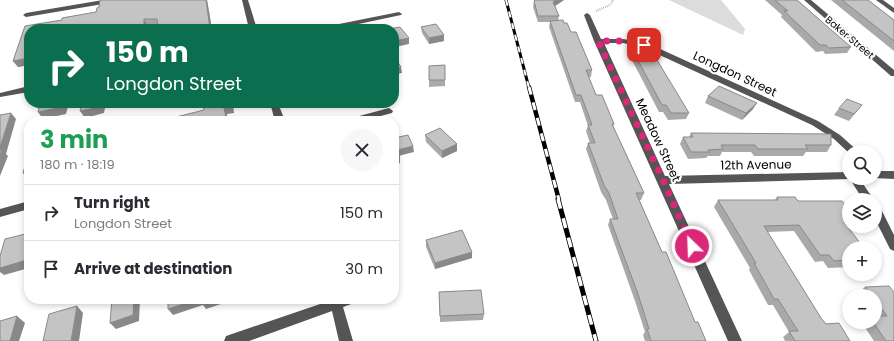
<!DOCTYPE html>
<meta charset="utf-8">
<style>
body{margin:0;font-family:Poppins,sans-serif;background:#f7f7f7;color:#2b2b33;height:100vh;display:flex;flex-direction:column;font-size:15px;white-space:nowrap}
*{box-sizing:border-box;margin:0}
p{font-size:13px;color:#7c7c81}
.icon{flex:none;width:22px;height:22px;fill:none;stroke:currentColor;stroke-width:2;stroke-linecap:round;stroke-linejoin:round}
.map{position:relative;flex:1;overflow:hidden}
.drawer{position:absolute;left:24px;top:116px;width:375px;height:188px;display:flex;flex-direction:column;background:#fff;border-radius:16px;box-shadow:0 2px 6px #0003}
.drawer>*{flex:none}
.hud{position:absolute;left:24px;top:24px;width:375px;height:84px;border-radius:16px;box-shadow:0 2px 6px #0003;background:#0b6e4f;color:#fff;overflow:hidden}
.buttons{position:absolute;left:842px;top:145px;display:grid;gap:8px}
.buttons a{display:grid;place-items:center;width:40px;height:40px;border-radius:50%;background:#fff;box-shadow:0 2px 6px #0003;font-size:20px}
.pin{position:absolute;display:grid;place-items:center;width:34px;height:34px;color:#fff;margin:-17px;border-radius:8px;box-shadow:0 2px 6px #0006}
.me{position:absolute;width:44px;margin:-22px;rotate:336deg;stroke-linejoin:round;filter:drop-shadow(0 0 3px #0008)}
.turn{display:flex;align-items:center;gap:14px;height:84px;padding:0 16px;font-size:18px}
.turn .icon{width:52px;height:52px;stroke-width:2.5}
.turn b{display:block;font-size:28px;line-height:34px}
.round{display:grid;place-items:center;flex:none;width:42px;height:42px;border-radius:21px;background:#f7f7f7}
.overview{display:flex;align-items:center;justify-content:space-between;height:68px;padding:0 16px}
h1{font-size:24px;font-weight:700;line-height:30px;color:#1e9e55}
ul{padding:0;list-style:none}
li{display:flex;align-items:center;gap:12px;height:56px;padding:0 16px;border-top:1px solid #e1e1e2}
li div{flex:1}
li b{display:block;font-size:15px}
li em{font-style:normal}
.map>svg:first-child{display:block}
</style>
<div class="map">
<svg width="894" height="341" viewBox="0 0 894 341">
<rect width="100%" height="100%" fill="#fff"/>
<polygon fill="#dcdcdc" points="669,0 721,0 745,29 743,35"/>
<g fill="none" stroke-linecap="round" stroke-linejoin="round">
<polyline stroke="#777" stroke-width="2" stroke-dasharray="0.5 1.5" stroke-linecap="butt" points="596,11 610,5 613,0"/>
<g fill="#555" fill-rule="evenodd">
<polygon points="103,0 118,0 115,2 26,17 23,15 26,13"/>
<polygon points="242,0 248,0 257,29 249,29"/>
<polygon points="804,0 811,0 894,70 894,76 891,76"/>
<polygon points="876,0 883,0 894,8 894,13"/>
<polygon points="399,12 402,14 401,15 335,29 320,29 324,27"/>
<polygon points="587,13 590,15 601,39 623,39 647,43 818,121 840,135 859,152 849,153 834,139 812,125 642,47 623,43 604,43 665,176 849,172 849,178 859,178 874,200 863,200 850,179 669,184 742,341 728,341 594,41 584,15"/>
<polygon points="29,86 29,92 0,97 0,93"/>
<polygon points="270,103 278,103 285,121 275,121"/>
<polygon points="389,108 393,111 392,113 362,121 346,121 348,119"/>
<polygon points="875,171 894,171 894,179 873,178 875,178"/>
<polygon points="29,201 29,209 0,217 0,209"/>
<polygon points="875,204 879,205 894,235 894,251 890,249 875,219"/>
<polygon points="329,299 356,299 354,303 343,307 353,341 339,341 332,311 249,341 224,341 226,336 329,301"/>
</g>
<defs>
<polyline id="rail-far2" points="506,0 529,88"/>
<polyline id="rail-far1" points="529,87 559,200"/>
<polyline id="rail" points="558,199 596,341"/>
</defs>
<use href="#rail-far2" stroke="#000" stroke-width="3"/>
<use href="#rail-far1" stroke="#000" stroke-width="4.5"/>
<use href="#rail" stroke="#000" stroke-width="5"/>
<use href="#rail-far2" stroke="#fff" stroke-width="2" stroke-dasharray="6" stroke-linecap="butt"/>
<use href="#rail-far1" stroke="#fff" stroke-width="3" stroke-dasharray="8" stroke-linecap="butt"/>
<use href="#rail" stroke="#fff" stroke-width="3.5" stroke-dasharray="10" stroke-linecap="butt"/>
</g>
<g fill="#a9a9a9">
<polygon points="100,0 207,0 212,29 158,29 157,25 147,25 147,29 29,29 29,65 18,67 13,61 25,26 62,20 62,18 96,12 97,8 99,7"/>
<polygon points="564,0 555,6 559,16 558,21 564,23 571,32 592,70 591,77 588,77 596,95 614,124 613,127 644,193 641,200 639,200 662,252 695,322 706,341 645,341 643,335 645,332 635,301 608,225 610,219 613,219 606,200 601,192 586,149 588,143 590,143 586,131 588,126 580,102 575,102 549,27 550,22 538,22 533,7 534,1"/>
<polygon points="765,0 797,0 851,47 847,53 825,54 823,51 816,52 781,17 782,15"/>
<polygon points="831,0 868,0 894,20 894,51"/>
<polygon points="421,27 444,41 429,44 422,33"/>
<polygon points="635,55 689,113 686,119 668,120 663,112 659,112 633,62"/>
<polygon points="445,65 445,86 429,87 429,66"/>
<polygon points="708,96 753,109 742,120 705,103"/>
<polygon points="862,105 849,121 834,115 839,108"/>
<polygon points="691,133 831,145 827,152 806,152 803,156 754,156 751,152 722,152 720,156 708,156 706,158 688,159 680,144 683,137 689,137"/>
<polygon points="425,135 457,151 442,158 426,142"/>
<polygon points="777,197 849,210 849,226 854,226 852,228 849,228 849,267 828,268 823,261 815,262 794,231 767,232 821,318 826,324 850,341 785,341 783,337 789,332 773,305 768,305 749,270 750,268 714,207 718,200 775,200"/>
<polygon points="426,240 472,258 435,269 426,247"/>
<polygon points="865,287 894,292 894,341 874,341 862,323 863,322 875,322 875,296 860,296 858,293"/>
<polygon points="439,292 484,314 483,320 440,322"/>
</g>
<g fill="#898989">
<polygon points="206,0 207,0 212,29 210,29"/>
<polygon points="556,0 564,0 552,8 553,2"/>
<polygon points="144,19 147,25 147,29 144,29"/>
<polygon points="444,35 444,41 429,44 429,38"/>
<polygon points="409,38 409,44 395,47 394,41"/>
<polygon points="29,58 29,65 18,67 13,61"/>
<polygon points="401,67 402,73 397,74 397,79 394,80 394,68"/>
<polygon points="63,103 69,103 66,114 43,119 38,112"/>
<polygon points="101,103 106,103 104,113 85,118 80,111"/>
<polygon points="231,103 233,103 234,113 227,114 228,121 210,121 224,108"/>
<polygon points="306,103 323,103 323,105 307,108"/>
<polygon points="757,103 753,109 742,120 746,113"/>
<polygon points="11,113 16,119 6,154 8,156 0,176 0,147"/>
<polygon points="457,144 457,151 442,158 442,151"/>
<polygon points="413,146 414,152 398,156 397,150"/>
<polygon points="400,156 400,163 394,165 394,158"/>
<polygon points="29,172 29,179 28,180 23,173"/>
<polygon points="29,251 29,268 4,275 0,272 0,268"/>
<polygon points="472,252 472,258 435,269 435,263"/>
<polygon points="134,299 140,299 139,321 116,329 110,323"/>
<polygon points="199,299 234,299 221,302 221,304 206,309 203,305 173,315 168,309"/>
<polygon points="77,306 83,313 79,341 71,341"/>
<polygon points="17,316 25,323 19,341 10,341"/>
</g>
<g fill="#c4c4c4" stroke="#898989">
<polygon points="100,0 206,0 210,29 158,29 157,19 144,19 144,29 29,29 29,58 13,61 25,26 62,20 62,18 96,12 97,8 99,7"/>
<polygon points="535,0 556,0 553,2 559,16 538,16 534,1"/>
<polygon points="775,0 797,0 851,47 829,48 826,45 820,45 784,11 788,11"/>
<polygon points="842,0 868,0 894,20 894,41"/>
<polygon points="563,20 564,23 567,23 571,32 576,32 592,70 586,70 596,95 602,95 614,124 612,124 644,193 636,193 662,252 666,252 695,322 698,322 706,341 651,341 647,329 649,329 638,294 610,219 618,219 609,193 604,185 588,143 595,143 588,125 592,125 581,95 576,95 550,21"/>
<polygon points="436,24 444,35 429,38 421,27"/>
<polygon points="400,27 409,38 394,41 394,29 389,29"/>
<polygon points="635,55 654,55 689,113 671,113 666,105 662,105"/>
<polygon points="394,56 401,67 394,68"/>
<polygon points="445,65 445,80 429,80 429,66"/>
<polygon points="394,69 396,73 394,73"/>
<polygon points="719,86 757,103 746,113 708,96"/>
<polygon points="847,99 862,105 854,114 839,108"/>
<polygon points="40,103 63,103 62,107 38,112"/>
<polygon points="82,103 101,103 100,107 80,111"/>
<polygon points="212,103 231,103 232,106 224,108 226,117 210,121 164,121 164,120 204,110 203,105"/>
<polygon points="11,113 0,147 0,115"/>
<polygon points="440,128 457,144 442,151 425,135"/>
<polygon points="691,133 831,134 831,145 805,145 808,149 758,149 755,145 721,145 723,149 708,150 710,152 691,152 683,137 693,137"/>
<polygon points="408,135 413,146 397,150 400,156 394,158 394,138"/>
<polygon points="0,150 2,150 0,155"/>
<polygon points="29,153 29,172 23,173"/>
<polygon points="777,197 795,197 798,201 842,201 849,210 849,222 844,222 864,248 849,248 849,260 834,261 829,255 820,255 799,225 764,226 821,318 826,324 839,323 850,341 795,341 789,331 798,331 778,299 774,299 754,263 756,263 718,200 778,200"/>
<polygon points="462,230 472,252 435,263 426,240"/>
<polygon points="29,233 29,251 27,260 0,268 0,256 5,239"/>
<polygon points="889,286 894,292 894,341 886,341 873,322 875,322 875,316 887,316 875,300 875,296 872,296 865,287"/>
<polygon points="481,290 484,314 440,316 439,292"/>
<polygon points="112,299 134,299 133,315 110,323"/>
<polygon points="168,299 199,299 168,309"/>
<polygon points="201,299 214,299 201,303"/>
<polygon points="77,306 71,341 43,341 49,314"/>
<polygon points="17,316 10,341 0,341 0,321"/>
</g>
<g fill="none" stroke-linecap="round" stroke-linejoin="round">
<polyline stroke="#db2777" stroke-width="7" stroke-dasharray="0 12.6" points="644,45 623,41 598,41 663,180 692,246"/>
</g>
<g text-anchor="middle" stroke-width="4" stroke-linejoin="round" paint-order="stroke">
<g font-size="10" fill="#000" stroke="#fff">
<text transform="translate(850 37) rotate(40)" y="4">Baker Street</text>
</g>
<g font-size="12" fill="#000" stroke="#fff">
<text transform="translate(735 74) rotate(25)" y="4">Longdon Street</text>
<text transform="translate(658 140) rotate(65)" y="4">Meadow Street</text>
<text transform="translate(756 165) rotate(-1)" y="4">12th Avenue</text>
</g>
</g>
</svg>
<div class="buttons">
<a><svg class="icon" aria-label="search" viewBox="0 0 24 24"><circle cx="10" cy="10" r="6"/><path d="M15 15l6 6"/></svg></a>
<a><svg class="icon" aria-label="layers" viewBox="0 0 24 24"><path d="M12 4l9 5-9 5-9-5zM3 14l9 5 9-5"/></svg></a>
<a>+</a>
<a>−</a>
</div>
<div class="pin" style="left:644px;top:45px;background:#d93025"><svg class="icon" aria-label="arrive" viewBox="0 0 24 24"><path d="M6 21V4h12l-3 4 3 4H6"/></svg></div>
<svg class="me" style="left:692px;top:246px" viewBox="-20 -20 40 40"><circle r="17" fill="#db2777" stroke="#fff" stroke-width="3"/><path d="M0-11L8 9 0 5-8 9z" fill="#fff"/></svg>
<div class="hud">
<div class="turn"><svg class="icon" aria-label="right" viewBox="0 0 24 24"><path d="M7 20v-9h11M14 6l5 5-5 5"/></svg><div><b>150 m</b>Longdon Street</div></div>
</div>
<section class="drawer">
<div class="overview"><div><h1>3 min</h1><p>180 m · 18:19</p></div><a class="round"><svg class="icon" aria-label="close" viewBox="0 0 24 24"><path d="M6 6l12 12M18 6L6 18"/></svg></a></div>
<ul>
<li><svg class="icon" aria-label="right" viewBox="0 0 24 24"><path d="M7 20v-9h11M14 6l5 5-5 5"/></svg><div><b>Turn right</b><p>Longdon Street</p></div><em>150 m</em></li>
<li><svg class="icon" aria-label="arrive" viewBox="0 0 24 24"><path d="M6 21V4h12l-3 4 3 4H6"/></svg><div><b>Arrive at destination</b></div><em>30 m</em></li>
</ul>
</section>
</div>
